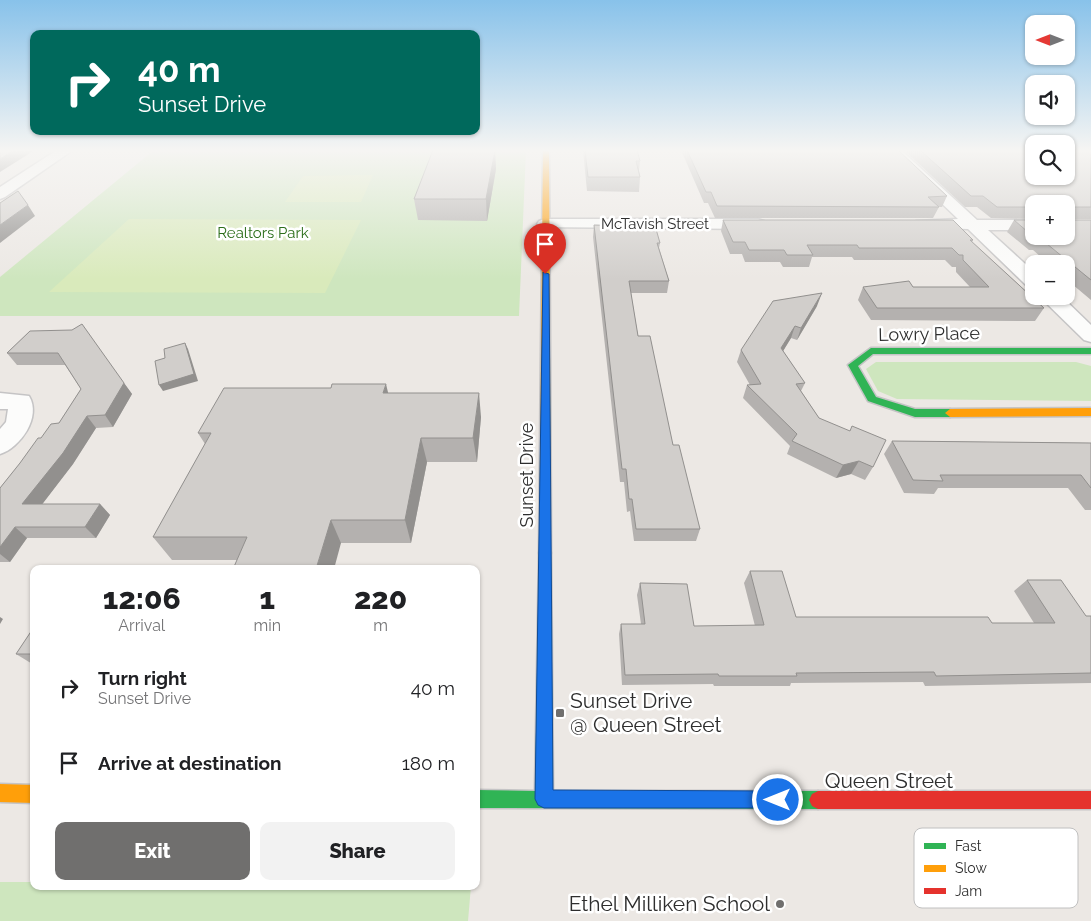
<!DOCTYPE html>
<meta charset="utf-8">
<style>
body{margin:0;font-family:Raleway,sans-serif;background:#f2f2f2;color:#202124;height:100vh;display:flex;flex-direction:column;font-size:19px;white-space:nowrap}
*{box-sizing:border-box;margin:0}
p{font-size:16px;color:#757577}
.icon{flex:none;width:28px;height:28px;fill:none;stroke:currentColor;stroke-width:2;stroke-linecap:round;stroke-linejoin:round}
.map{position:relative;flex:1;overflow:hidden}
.panel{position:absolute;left:30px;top:565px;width:450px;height:325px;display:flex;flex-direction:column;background:#fff;border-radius:10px;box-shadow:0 1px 4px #0004}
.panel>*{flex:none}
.guide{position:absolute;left:30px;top:30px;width:450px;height:105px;border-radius:10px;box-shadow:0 1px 4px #0004;background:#00695c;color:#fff;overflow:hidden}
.needle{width:32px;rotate:270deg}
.buttons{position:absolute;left:1025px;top:15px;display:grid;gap:10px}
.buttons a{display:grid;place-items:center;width:50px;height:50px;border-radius:10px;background:#fff;box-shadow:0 1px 4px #0004;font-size:25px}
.pin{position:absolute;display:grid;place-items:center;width:42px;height:42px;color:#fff;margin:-51px -21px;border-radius:50% 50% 50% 0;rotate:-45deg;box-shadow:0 0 5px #0007}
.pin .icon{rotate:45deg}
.me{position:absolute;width:55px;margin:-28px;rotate:270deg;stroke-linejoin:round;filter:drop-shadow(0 0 4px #0008)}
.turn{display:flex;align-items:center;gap:18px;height:105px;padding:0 25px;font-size:22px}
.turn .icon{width:65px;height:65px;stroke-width:2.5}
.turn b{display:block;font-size:35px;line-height:42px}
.eta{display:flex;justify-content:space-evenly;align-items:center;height:85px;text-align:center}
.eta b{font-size:30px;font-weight:800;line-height:35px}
.primary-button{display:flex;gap:10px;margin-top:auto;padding:10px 25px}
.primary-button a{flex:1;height:58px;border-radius:10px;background:#706f6e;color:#fff;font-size:20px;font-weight:800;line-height:58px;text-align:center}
.primary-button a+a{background:#f2f2f2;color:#202124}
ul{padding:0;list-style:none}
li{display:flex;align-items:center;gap:15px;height:75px;padding:0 25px}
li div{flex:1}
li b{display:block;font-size:19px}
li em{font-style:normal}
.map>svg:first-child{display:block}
</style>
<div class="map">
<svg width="1091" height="921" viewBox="0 0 1091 921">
<rect width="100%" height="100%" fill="#ece8e4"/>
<g fill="#cee6be">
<polygon points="154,150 526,150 519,316 0,316 0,277"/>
<polygon points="876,362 1076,362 1091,366 1091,401 897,399 878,391 866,369"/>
<polygon points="0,882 34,882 34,886 471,886 468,921 0,921"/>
</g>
<g fill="#d9eabb">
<polygon points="373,175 361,202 285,202 303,176"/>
<polygon points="129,219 361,220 325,293 49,292"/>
</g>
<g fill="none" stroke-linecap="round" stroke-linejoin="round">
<defs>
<g id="street">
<polygon points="57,150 73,150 5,197 0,199 0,187"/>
<polygon points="886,150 901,150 977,220 1034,220 1034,230 988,230 1034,272 1034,288 1027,286 968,229 916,227 914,224 916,221 958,219"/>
<polygon points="545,219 758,219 764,221 766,224 764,227 758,229 539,227 537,224 539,221"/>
<polygon points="1039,296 1061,296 1091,325 1091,342 1084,340"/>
<path d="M0 393 29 396C42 417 20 448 0 454V429L6 422 8 409H0Z"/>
</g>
<g id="fast">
<polygon points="871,348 1091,348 1091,354 873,354 858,366 876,397 915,409 950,409 955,413 950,417 915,417 868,401 848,365"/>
<polygon points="545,548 550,549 551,553 553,791 818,791 824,794 827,800 824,806 818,809 476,808 476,790 535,791 539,553 540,549"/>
</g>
<g id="slow">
<polygon points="543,150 549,150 551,553 550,557 545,558 540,557 539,553"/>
<polygon points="1091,408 1091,416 950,417 945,413 950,409"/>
<polygon points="0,784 34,785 34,803 0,802"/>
</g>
<polygon id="jam" points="818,791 1091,791 1091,809 818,809 812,806 809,800 812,794"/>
</defs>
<use href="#street" stroke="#c5c4c5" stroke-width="3"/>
<use href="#fast" stroke="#c5c4c5" stroke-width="3"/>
<use href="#slow" stroke="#c5c4c5" stroke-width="3"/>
<use href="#jam" stroke="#c5c4c5" stroke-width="3"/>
<use href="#street" fill="#fcfcfb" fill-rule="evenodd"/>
<use href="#fast" fill="#30b455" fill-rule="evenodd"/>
<use href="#slow" fill="#ff9f0a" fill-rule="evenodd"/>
<use href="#jam" fill="#e5322d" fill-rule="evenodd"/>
</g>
<g fill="#b4b1af">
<polygon points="495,150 496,169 487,221 418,220 414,199"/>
<polygon points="583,150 637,150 640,161 639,171 640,177 639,192 587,191"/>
<polygon points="681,150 898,150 947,196 942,207 939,207 933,218 715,218 708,203 704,203"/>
<polygon points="904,150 1091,150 1091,219 1072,219 1072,220 1091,220 1091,300 1066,279 1066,264 1049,264 1033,250 1029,250 1007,232 1014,220 1034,236 1066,204 1034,204 1034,219 991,218 977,207 965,207"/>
<polygon points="723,220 973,240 972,242 1044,308 1035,321 871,320 858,300 863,287 970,287 956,272 956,267 952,267 945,260 854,260 852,257 812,257 809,267 783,267 780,262 745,262 742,254 730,254 721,231"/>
<polygon points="635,223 660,243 659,248 669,281 667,293 631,293 638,336 700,529 696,541 634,541 630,511 627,512 624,482 620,482 593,237 594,225 634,226"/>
<polygon points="817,306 797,340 791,338 783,351 805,383 801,391 819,418 873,467 865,480 851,474 836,478 787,454 790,446 743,398 747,385 750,385 737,362 741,350"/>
<polygon points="30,331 124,383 132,394 113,427 96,428 73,464 42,504 100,504 110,515 96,538 27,538 10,562 0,562 0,488 41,438 59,423 81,389 65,365 17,365 7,353"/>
<polygon points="388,393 481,417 477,462 427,462 411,543 341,543 237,560 172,560 153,537 205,444 198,433"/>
<polygon points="892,441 1091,443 1091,510 1085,510 1068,488 938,488 934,494 904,493 884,454"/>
<polygon points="750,571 796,617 992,623 1034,623 1014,591 1027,580 1086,616 1091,616 1091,683 925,686 923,682 791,683 790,686 714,686 713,684 622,685 619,634 621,624 641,624 637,595 640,583 694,626 755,626 744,583"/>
<polygon points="34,627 34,665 16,654"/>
</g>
<g fill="#92908e">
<polygon points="14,150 35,150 0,172 0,159"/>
<polygon points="495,150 496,169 487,221 486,199"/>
<polygon points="28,205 35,216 0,243 0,225"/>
<polygon points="822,293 817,306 797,340 801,328"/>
<polygon points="795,326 791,338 777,361 781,348"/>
<polygon points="185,343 188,349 198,381 163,391 159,385"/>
<polygon points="124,383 132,394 113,427 105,415"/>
<polygon points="386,384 392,409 383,393"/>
<polygon points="479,393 481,417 477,462 473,438"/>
<polygon points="87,416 96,428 73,464 34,515 22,504"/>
<polygon points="421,438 427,462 411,543 405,520"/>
<polygon points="859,461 851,474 836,478 843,465"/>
<polygon points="100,504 110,515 96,538 85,527"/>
<polygon points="331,520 341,543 334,569 316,569"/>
<polygon points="15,527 27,538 10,562 0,554 0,547"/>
<polygon points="0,617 3,619 0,624"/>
</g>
<g fill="#d1cecb" stroke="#92908e">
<polygon points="0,150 14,150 0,159"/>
<polygon points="433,150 495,150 486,199 414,199"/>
<polygon points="585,150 637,150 640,161 636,161 640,177 588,177"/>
<polygon points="687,150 898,150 947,196 928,197 939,207 717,206 711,192 706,192"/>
<polygon points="920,150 1034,150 1034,176 1066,176 1066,150 1091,150 1091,207 1072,207 1072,220 1091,220 1091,280 1041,239 1036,239 1014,220 1034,220 1034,236 1066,236 1066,204 1034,204 1034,207 997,207 983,196 971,196"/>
<polygon points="18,191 28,205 0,225 0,203"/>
<polygon points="723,220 953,220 973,240 970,240 1044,308 877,308 863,287 909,281 913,287 989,287 963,260 963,255 959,255 952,248 859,248 857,245 807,245 813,255 787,255 784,250 749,250 745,242 733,242"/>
<polygon points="654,222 660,243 657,243 669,281 629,281 638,336 650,336 673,445 679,445 700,529 636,529 632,499 629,499 626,469 622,469 594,225 635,226 635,223"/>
<polygon points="822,293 801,328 795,326 781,348 805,383 796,384 819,418 850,431 852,426 886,440 873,467 859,461 843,465 792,441 797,434 747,385 761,384 741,350 773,301"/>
<polygon points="82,324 124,383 105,415 87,416 63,453 22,504 100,504 85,527 15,527 0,547 0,488 20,463 38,438 41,438 51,424 59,423 81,389 58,353 7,353 30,331 72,330"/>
<polygon points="185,343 194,374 159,385 155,361 165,358 164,349"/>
<polygon points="332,384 386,384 383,393 479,393 473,438 421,438 405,520 331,520 316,569 233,569 247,537 153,537 211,433 198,433 224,388 331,388"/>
<polygon points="892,441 1091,443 1091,488 1081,475 940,475 943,481 913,480"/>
<polygon points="750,571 782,571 796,617 988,617 992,623 1055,623 1027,580 1061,580 1086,616 1091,616 1091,673 936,676 934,672 796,673 797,676 719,676 718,674 625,675 621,624 645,624 640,583 687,584 694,626 764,625"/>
<polygon points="34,627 34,654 16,654"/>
</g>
<linearGradient id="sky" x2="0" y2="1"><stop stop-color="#88c2ea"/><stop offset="0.54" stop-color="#f6f5f3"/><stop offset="1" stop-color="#f6f5f3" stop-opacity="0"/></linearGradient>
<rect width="1091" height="279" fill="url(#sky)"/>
<polygon fill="#1a73e8" stroke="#114b97" points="543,272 549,274 553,790 778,791 785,793 787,800 785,806 778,808 544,808 538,805 535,799"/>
<g fill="#706f6e" stroke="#fff" stroke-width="2">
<rect x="555" y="708" width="10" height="10" rx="2.5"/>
<circle cx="780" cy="904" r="5"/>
</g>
<g text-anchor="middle" stroke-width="5" stroke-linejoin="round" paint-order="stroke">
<g font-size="15" fill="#2e2e2e" stroke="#fff">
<text x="655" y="229">McTavish Street</text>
</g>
<g font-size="15" fill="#2c6e1b" stroke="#fff">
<text x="263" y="238">Realtors Park</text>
</g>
<g font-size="18" fill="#2e2e2e" stroke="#fff">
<text transform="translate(929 334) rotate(-1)" y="6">Lowry Place</text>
<text transform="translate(527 475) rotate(-90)" y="6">Sunset Drive</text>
</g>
<g font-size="21" fill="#2e2e2e" stroke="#fff" text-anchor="start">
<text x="570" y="708">Sunset Drive<tspan x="570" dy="24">@ Queen Street</tspan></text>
<text x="770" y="911" text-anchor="end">Ethel Milliken School</text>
</g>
<g font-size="21" fill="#2e2e2e" stroke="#fff">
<text x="889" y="788">Queen Street</text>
</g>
</g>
<rect x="914" y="828" width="164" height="80" rx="8" fill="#fff" stroke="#c0c0c0" stroke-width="1"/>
<rect x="924" y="843" width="22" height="6" fill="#30b455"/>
<rect x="924" y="865" width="22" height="7" fill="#ff9f0a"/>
<rect x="924" y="888" width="22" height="6" fill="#e5322d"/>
<g font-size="14" fill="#2e2e2e">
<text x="955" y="851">Fast</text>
<text x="955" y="873">Slow</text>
<text x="955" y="896">Jam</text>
</g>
</svg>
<div class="buttons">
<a><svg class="needle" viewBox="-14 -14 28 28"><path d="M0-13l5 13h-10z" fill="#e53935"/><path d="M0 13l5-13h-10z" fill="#757577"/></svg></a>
<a><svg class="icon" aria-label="sound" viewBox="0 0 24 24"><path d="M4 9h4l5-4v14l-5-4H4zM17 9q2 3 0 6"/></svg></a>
<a><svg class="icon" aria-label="search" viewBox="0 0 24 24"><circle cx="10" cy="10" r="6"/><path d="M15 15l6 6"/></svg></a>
<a>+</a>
<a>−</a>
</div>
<div class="pin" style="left:545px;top:274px;background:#d93025"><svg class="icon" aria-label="arrive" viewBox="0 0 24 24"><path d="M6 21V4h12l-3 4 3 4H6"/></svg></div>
<svg class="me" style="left:778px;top:800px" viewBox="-20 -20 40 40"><circle r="17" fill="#1a73e8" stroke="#fff" stroke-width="3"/><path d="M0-11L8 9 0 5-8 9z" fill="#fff"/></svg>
<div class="guide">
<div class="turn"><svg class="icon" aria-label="right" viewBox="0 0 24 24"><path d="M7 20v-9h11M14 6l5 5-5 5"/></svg><div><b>40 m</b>Sunset Drive</div></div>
</div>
<section class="panel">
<div class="eta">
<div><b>12:06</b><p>Arrival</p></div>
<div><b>1</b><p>min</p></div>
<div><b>220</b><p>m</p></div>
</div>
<ul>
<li><svg class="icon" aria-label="right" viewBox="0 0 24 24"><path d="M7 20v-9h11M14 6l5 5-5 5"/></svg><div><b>Turn right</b><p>Sunset Drive</p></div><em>40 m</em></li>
<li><svg class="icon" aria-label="arrive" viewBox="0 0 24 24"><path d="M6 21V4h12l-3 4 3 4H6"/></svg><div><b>Arrive at destination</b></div><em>180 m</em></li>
</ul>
<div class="primary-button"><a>Exit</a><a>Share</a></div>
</section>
</div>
